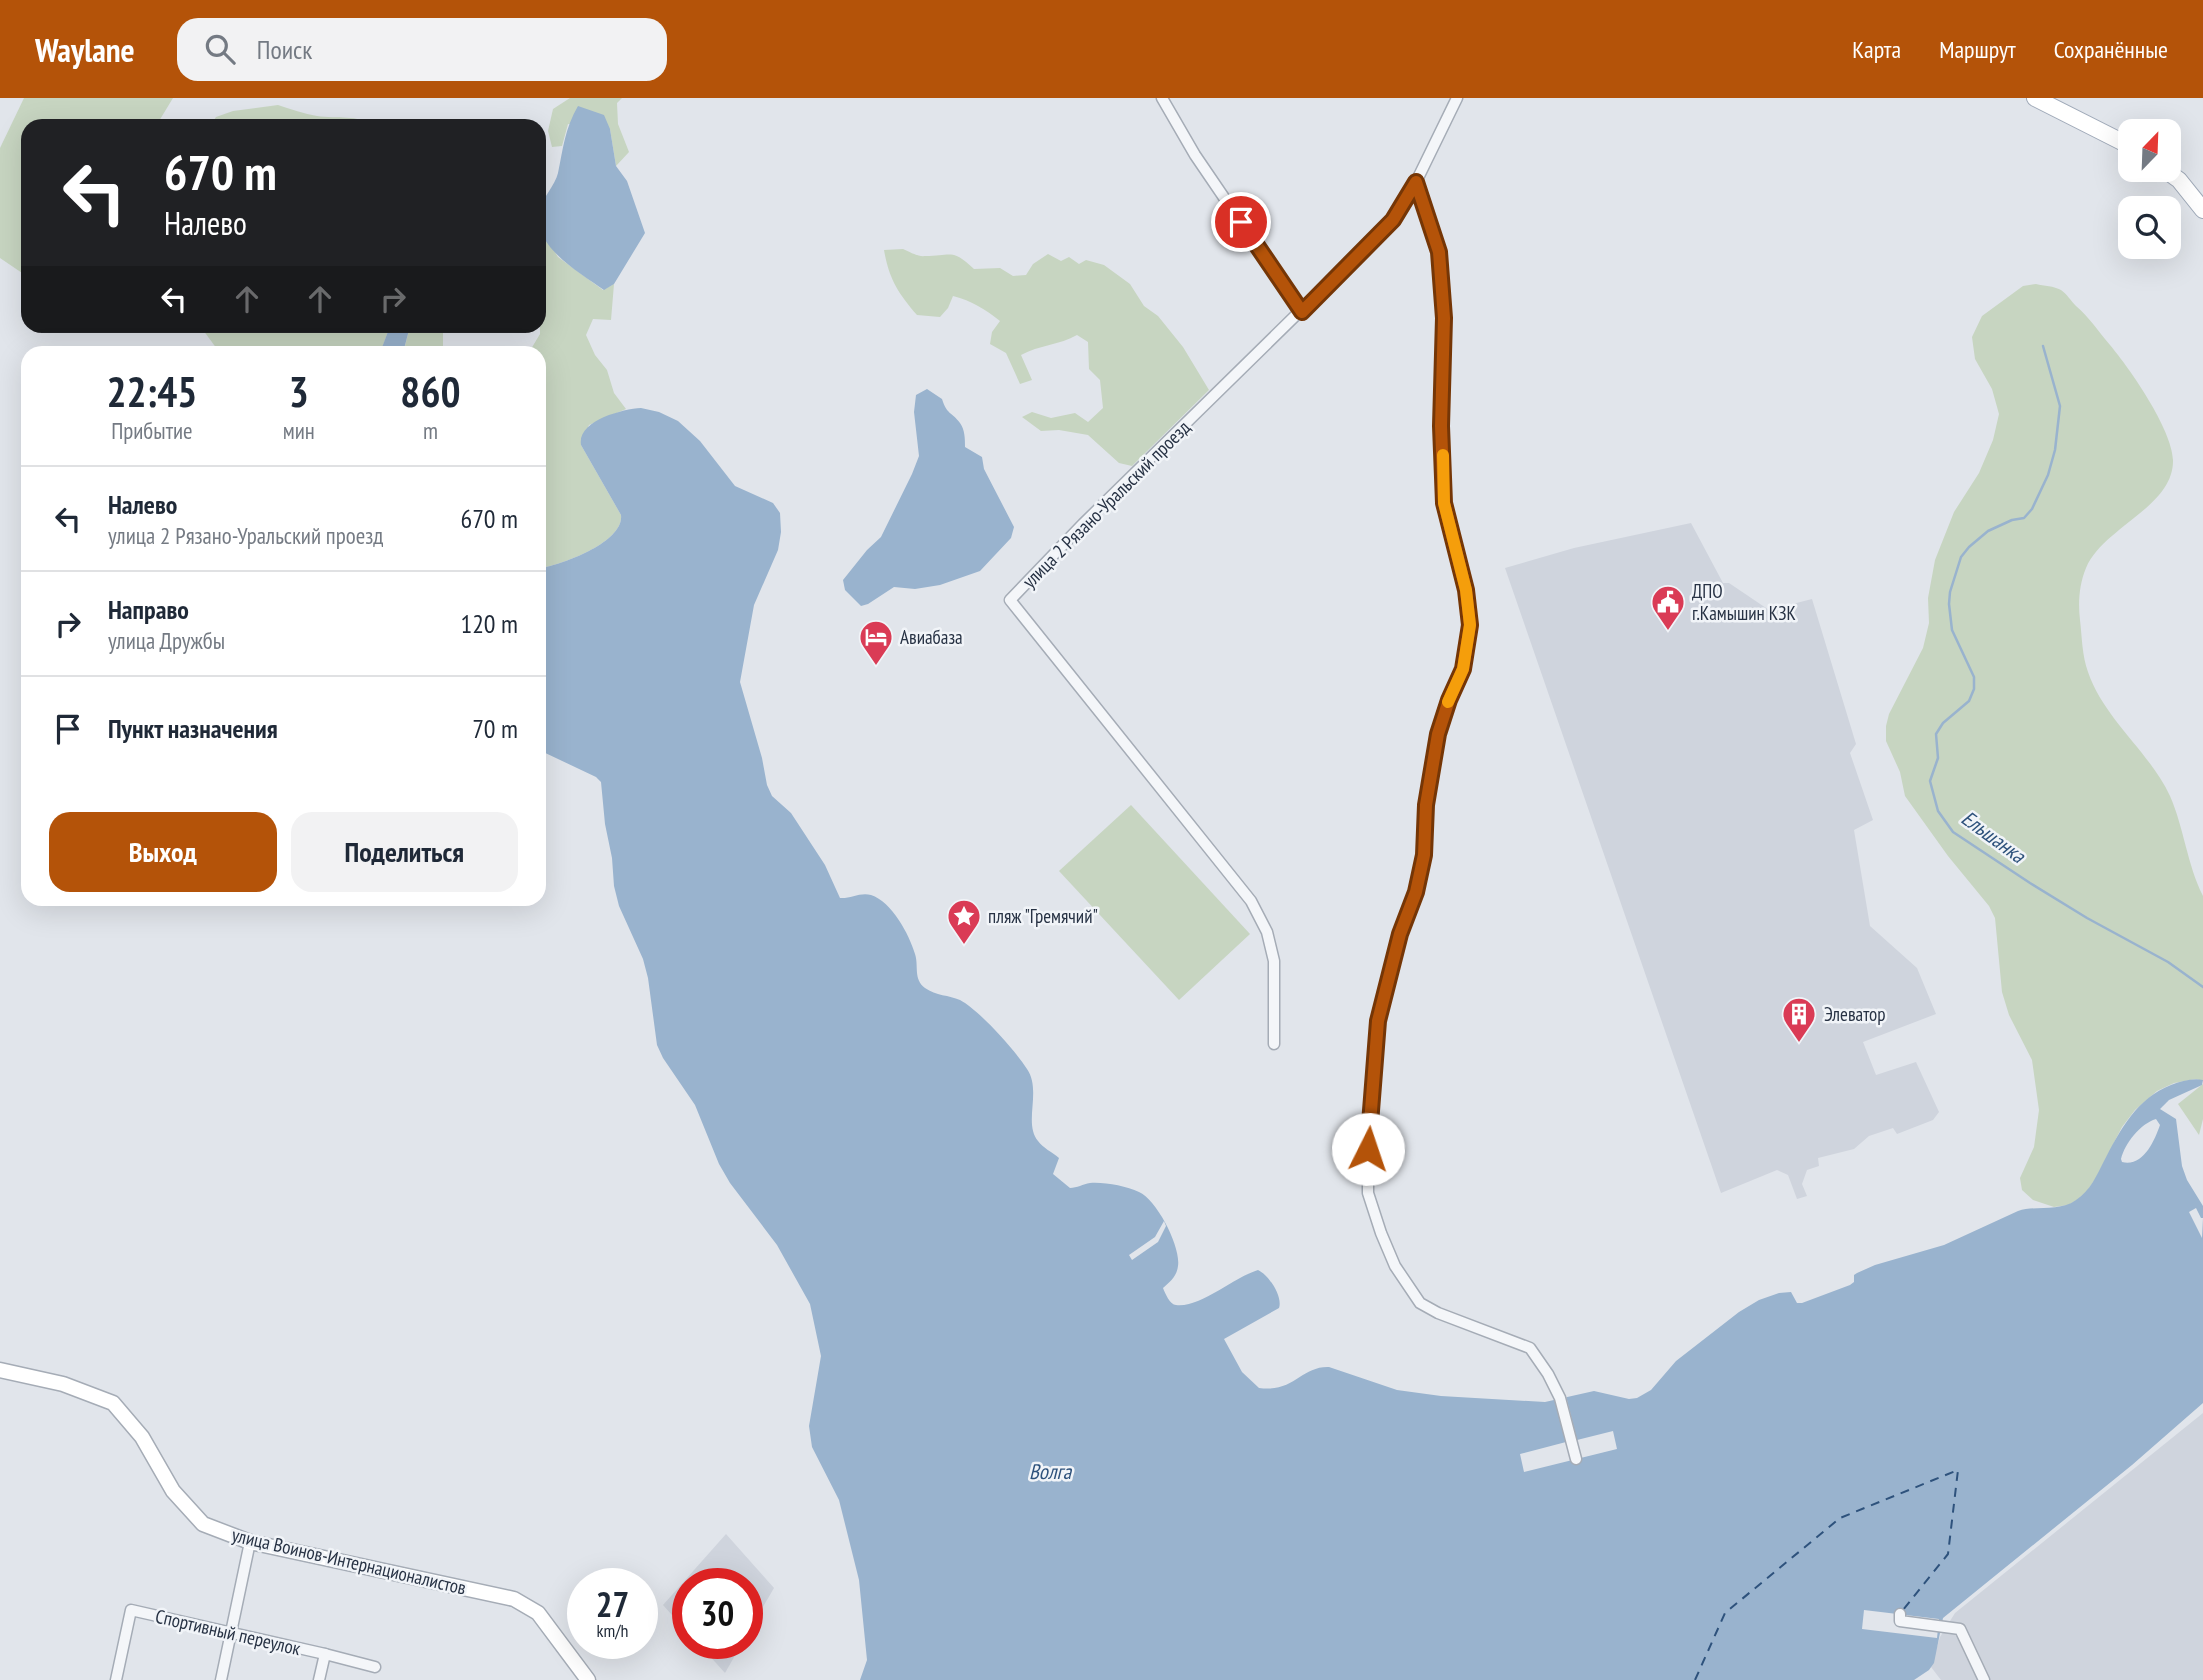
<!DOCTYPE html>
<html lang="ru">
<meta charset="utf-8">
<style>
body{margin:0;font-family:"PT Sans Narrow",sans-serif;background:#f2f2f3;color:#1f2937;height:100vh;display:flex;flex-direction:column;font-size:26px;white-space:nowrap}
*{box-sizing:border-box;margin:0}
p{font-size:23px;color:#747a83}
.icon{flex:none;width:38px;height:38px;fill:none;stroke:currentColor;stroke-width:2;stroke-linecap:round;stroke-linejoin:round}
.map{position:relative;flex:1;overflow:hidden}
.details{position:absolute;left:21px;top:248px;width:525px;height:560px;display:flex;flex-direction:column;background:#fff;border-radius:21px;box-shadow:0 7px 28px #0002}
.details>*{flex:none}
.hud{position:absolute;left:21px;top:21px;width:525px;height:214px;border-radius:21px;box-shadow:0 7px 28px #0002;background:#202124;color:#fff;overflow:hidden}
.needle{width:46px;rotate:23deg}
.fabs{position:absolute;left:2118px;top:21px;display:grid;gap:14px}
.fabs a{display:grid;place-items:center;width:63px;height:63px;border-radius:14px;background:#fff;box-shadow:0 7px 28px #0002;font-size:35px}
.speed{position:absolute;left:567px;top:1470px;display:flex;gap:14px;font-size:35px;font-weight:700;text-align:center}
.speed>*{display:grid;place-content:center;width:91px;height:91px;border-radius:50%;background:#fff;box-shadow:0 7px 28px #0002;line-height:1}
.speed small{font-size:18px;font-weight:400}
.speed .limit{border:10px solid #d22;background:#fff;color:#111}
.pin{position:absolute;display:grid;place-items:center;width:60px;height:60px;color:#fff;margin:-30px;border:4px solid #fff;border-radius:50%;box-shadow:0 2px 7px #0007}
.me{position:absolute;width:77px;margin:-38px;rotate:4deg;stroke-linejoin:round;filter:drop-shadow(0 0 5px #0008)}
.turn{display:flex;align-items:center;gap:24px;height:147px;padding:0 28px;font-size:32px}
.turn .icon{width:91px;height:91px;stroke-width:2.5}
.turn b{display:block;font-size:49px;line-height:60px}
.lanes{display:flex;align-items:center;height:66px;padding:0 28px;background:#0003;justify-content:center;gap:35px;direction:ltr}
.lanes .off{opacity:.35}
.eta{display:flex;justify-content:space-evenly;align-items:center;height:119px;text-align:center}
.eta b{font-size:42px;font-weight:800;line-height:49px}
.button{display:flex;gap:14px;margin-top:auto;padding:14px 28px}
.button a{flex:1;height:80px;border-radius:21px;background:#b45309;color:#fff;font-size:28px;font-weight:800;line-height:80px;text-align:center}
.button a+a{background:#f2f2f3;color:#1f2937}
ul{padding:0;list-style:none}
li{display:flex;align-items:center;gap:21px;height:105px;padding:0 28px;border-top:2px solid #e0e1e3}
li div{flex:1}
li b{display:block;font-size:26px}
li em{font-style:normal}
header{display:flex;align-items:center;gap:42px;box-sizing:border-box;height:98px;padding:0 35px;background:#b45309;color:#fff}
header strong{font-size:33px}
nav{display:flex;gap:38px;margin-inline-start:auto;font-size:24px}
.search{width:490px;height:63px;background:#f2f2f3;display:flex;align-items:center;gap:18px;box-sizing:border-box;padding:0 24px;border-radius:21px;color:#747a83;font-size:26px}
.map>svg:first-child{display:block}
</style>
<header>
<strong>Waylane</strong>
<div class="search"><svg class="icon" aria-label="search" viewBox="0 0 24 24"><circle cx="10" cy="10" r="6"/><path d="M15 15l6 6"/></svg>Поиск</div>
<nav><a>Карта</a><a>Маршрут</a><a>Сохранённые</a></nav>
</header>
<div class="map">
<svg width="2203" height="1582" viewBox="0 0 2203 1582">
<rect width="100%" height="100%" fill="#e1e5eb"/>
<g fill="#cfd4dd">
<polygon points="1691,425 1723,485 1729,485 1769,512 1812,501 1856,646 1850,655 1873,722 1854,732 1870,828 1917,870 1936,916 1863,944 1876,977 1916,964 1939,1014 1933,1022 1897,1036 1893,1030 1869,1038 1854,1051 1818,1060 1819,1068 1807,1072 1802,1086 1807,1098 1797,1101 1788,1077 1777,1072 1721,1095 1505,470 1574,450"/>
<polygon points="2203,1315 2203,1582 1941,1582 1931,1569 1940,1539 1955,1515"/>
<polygon points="726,1436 774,1490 747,1536 747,1486 688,1486 688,1535 663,1507"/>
<polygon points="698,1545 742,1545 725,1575"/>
</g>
<g fill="#c7d5c1">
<polygon points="24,0 173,0 156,28 28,28 28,179 0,160 0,50"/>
<polygon points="570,0 622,0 617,5 618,26 629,54 616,68 610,31 568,26 562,48 552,49 548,33 553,11"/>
<path d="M278 7C291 11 304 16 317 18 337 21 357 16 374 28H210L216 19 233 13Z"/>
<path d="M539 129 558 159 603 192 614 186 611 222 593 221 586 237 595 257 607 272 614 295 626 311 589 327 581 347 621 417C624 443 568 464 546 469L539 465V256H528L540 236Z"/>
<path d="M903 151C910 154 918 159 925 158 952 158 952 150 974 171L1000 170 1013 178 1026 177 1033 166 1048 156 1061 163 1069 159 1079 166 1086 162 1104 167 1130 186 1144 208 1158 218 1183 249 1209 292 1132 368 1119 365 1088 337 1059 332 1041 333 1022 319 1032 314 1051 320 1075 315 1088 324 1103 310 1100 282 1089 271 1088 244 1077 237C1060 247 1039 247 1021 257L1032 282 1020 286 1006 255 990 246 992 234 1000 223C985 211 972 203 953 198L948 210 940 219 917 217C898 195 889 181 884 152Z"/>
<path d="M2036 186C2044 188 2054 188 2061 192 2067 196 2071 203 2076 208 2090 220 2098 233 2110 247 2130 271 2172 331 2173 362 2174 409 2103 429 2086 470 2079 487 2078 505 2080 522 2082 539 2082 558 2088 574 2104 621 2149 653 2170 698 2184 730 2187 766 2203 798V983L2196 981 2174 985 2157 993 2135 1012 2122 1029 2096 1080 2087 1093 2077 1102 2068 1107 2054 1109 2033 1102 2022 1092 2020 1080 2034 1049 2039 1012 2032 962 2009 917 2002 894 1995 820 1989 808 1948 758 1905 698 1900 674 1886 643V628L1889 616 1923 550 1929 525 1928 500 1935 462 1954 414 1979 375 1993 342 1999 316 1992 291 1975 261 1972 239 1982 218 2023 188Z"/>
<polygon points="200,228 390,228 380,256 220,255"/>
<polygon points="410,228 443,228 443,255 403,256"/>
<polygon points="1131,707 1250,836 1179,902 1059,773"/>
<polygon points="2203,986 2203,1021 2199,1037 2178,1006"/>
</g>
<g fill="#99b3ce" fill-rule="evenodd">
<path d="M578 8 604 17 610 31 616 68 627 83 645 135 614 186 604 192C580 175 532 148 539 113 542 100 555 88 558 75 563 51 565 30 578 8Z"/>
<polygon points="390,228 410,228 403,255 380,255"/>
<path d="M927 291 942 301C947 317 952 314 960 325 965 332 965 341 965 349L982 359 984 371 1014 429 1011 440 980 473 940 487 915 491 894 489 868 506 861 508 845 492 843 482 867 452 881 439 912 376 919 358 914 314 916 297Z"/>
<path d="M641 310 659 314 678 323 700 343 735 388 773 405 780 415 781 434 778 452 754 507 740 584 762 660 767 687 772 698 791 715 825 767 840 800C850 801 860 794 871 797 892 804 909 836 915 856 919 868 913 881 925 890 936 898 949 897 960 902 979 912 1015 952 1027 971 1042 993 1023 1025 1038 1043 1043 1050 1052 1054 1059 1060L1053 1076 1070 1090C1077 1090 1083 1086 1090 1085 1105 1084 1126 1088 1139 1094 1157 1102 1181 1149 1178 1168 1177 1178 1170 1184 1163 1190 1165 1195 1170 1207 1176 1207 1201 1210 1232 1180 1258 1172 1269 1177 1283 1199 1279 1210L1224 1241 1242 1274 1259 1290C1294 1295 1301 1268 1329 1269L1397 1292 1441 1298 1545 1304 1594 1293 1629 1301 1637 1300 1651 1292 1676 1263 1739 1214 1759 1202 1779 1195 1791 1194 1797 1205H1802L1850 1187 1854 1184V1177L1857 1175 1875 1167 1944 1147 2018 1113C2036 1107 2060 1114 2076 1102 2090 1093 2097 1077 2104 1063 2120 1032 2137 1000 2171 987 2181 983 2193 980 2203 982L2202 987 2169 1002 2160 1011 2176 1021 2182 1068 2187 1082 2203 1108V1305L2132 1367 1943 1520 1934 1565 1929 1572 1914 1582H860L867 1562 859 1482 839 1402 812 1349 809 1328 821 1258 810 1206 777 1147 730 1085 719 1066 695 1007 663 960 657 947 648 880 643 861 619 808 614 788 612 760 605 726 601 684 596 679 539 652V465L546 469C568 464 624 443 621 417L581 347C577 323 622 311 641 310ZM2156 1021 2160 1027C2154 1044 2143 1069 2122 1064L2121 1061C2125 1045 2140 1026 2156 1021Z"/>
</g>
<g fill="#e1e5eb">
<polygon points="2196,1110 2201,1120 2203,1120 2202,1140 2189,1114"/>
<polygon points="1164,1123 1166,1128 1158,1144 1132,1162 1129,1157 1155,1139"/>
<polygon points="1566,1298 1577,1342 1613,1333 1617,1351 1524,1374 1520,1356 1566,1344 1555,1301"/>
<polygon points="1864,1512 1939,1521 1937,1540 1862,1531"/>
</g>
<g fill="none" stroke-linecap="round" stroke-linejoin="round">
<polyline stroke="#99b3ce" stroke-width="2.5" points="2043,248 2060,308 2055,352 2048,377 2032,411 2024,420 2012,422 1988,433 1969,449 1961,459 1950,494 1949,506 1952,532 1974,579 1974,591 1969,603 1943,625 1936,636 1938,660 1930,683 1938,713 1953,734 2030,785 2087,820 2168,864 2203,889"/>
<polyline stroke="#2e527c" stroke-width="2" stroke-dasharray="9 7" stroke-linecap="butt" points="1695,1582 1725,1515 1840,1420 1958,1372 1948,1456 1903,1512"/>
<defs>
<g id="street">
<polyline points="1162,0 1195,57 1302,214"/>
<polyline points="1416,84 1439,154 1444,220 1442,328 1444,405 1467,492 1470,527 1463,571 1449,602 1439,636 1426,707 1424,757 1416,794 1400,836 1378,924 1368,1051 1368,1095 1381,1135 1395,1168 1420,1205 1438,1215 1530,1250 1548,1276 1560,1300 1576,1361"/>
<polyline points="1274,946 1274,863 1267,834 1251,803 1010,502 1083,426 1393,122 1416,84 1457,0"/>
<polyline points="1900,1516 1900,1523 1960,1531 1984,1582"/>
<polyline points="116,1582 131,1512 325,1556"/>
<polyline points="221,1582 250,1444"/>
<polyline points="319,1582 325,1556 375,1569"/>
</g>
<polyline id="secondary" points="0,1272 63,1286 113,1305 142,1339 173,1393 203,1426 250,1444 514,1501 538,1515 588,1582"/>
<g id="primary">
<polyline points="2035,0 2130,48"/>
<polyline points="2165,72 2179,82 2203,112"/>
</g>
</defs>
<use href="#street" stroke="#a5acb6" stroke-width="13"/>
<use href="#secondary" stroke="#a5acb6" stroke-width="17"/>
<use href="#primary" stroke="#9fa9b8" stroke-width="18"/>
<use href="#street" stroke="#f4f6f9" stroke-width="10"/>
<use href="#secondary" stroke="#fff" stroke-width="14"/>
<use href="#primary" stroke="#fff" stroke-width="16"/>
</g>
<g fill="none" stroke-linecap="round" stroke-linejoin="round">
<defs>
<polyline id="route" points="1241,124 1302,214 1393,122 1416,84 1439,154 1444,220 1441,328 1444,405 1466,492 1470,527 1463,571 1449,602 1438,636 1426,707 1424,757 1416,794 1400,836 1378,923 1368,1051"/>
</defs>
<use href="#route" stroke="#753606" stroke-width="18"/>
<use href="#route" stroke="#b45309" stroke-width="12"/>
<polyline stroke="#f59e0b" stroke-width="12" points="1443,357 1444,405 1466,492 1470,527 1463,571 1448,604"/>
</g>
<defs>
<symbol id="civic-pin" viewBox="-11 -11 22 30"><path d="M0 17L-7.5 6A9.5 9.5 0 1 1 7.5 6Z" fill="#da3b55" stroke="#f1f4f8"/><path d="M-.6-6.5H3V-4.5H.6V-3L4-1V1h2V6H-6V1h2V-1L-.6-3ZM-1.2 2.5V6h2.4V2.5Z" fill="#fff"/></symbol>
<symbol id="hotel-pin" viewBox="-11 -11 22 30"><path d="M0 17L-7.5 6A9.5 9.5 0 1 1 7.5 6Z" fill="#da3b55" stroke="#f1f4f8"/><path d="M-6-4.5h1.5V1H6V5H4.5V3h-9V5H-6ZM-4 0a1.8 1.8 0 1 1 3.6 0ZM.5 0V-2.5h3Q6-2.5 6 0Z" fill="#fff"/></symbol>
<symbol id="sight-pin" viewBox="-11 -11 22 30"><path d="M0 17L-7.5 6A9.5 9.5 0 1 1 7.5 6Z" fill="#da3b55" stroke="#f1f4f8"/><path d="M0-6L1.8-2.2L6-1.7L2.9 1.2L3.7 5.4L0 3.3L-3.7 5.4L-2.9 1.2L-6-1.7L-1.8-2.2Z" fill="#fff"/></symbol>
<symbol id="building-pin" viewBox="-11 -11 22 30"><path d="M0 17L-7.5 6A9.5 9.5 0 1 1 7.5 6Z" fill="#da3b55" stroke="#f1f4f8"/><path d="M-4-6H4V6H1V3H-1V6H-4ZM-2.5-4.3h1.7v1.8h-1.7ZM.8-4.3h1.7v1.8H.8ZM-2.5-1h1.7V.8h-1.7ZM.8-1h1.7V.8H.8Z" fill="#fff"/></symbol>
</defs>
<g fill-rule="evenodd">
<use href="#civic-pin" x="1649" y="485" width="38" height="52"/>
<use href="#hotel-pin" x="857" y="520" width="38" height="52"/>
<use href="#sight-pin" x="945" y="799" width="38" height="52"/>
<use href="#building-pin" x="1780" y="897" width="38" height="52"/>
</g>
<g text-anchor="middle" stroke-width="5" stroke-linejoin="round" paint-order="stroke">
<g font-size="19" fill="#273244" stroke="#f1f4f8">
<text transform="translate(1106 406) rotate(-45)" y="7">улица 2 Рязано-Уральский проезд</text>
<text transform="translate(349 1463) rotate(13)" y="7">улица Воинов-Интернационалистов</text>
<text transform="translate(228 1534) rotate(13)" y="7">Спортивный переулок</text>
</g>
<g font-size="19" fill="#273244" stroke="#f1f4f8" text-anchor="start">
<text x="1692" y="500">ДПО<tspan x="1692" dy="22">г.Камышин КЗК</tspan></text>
<text x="900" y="546">Авиабаза</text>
<text x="988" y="825">пляж "Гремячий"</text>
<text x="1824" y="923">Элеватор</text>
</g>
<g font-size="21" font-style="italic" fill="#2e527c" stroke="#f1f4f8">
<text transform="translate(1993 739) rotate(36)" y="7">Ельшанка</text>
<text x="1050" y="1381">Волга</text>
</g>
</g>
</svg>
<div class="fabs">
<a><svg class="needle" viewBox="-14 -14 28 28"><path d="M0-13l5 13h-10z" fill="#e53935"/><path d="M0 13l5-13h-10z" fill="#747a83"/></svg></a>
<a><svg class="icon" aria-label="search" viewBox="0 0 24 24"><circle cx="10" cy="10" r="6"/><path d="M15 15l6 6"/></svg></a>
</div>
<div class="speed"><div>27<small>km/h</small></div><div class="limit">30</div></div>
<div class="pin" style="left:1241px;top:124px;background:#d93025"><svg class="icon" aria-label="arrive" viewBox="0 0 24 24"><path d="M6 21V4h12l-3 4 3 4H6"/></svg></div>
<svg class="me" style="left:1368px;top:1051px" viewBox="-20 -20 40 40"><circle r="19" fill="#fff"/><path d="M0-13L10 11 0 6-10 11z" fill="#b45309"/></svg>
<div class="hud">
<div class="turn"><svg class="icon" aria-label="left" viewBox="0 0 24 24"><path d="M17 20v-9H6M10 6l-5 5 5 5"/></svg><div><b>670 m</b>Налево</div></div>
<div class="lanes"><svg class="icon" aria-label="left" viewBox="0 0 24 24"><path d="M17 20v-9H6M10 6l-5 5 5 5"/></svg><svg class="icon off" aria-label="ahead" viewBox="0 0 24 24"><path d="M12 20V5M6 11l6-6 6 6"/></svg><svg class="icon off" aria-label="ahead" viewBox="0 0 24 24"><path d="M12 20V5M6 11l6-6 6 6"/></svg><svg class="icon off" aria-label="right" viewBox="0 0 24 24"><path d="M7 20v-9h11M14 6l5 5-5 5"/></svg></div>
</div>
<section class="details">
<div class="eta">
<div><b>22:45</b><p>Прибытие</p></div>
<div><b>3</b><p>мин</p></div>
<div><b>860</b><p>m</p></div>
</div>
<ul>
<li><svg class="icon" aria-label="left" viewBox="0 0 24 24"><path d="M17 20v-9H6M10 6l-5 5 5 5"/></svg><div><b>Налево</b><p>улица 2 Рязано-Уральский проезд</p></div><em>670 m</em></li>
<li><svg class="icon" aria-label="right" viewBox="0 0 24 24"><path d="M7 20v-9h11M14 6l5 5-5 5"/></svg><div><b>Направо</b><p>улица Дружбы</p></div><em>120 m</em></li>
<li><svg class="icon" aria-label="arrive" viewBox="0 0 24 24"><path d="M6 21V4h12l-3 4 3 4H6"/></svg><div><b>Пункт назначения</b></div><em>70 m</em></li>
</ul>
<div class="button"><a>Выход</a><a>Поделиться</a></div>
</section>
</div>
